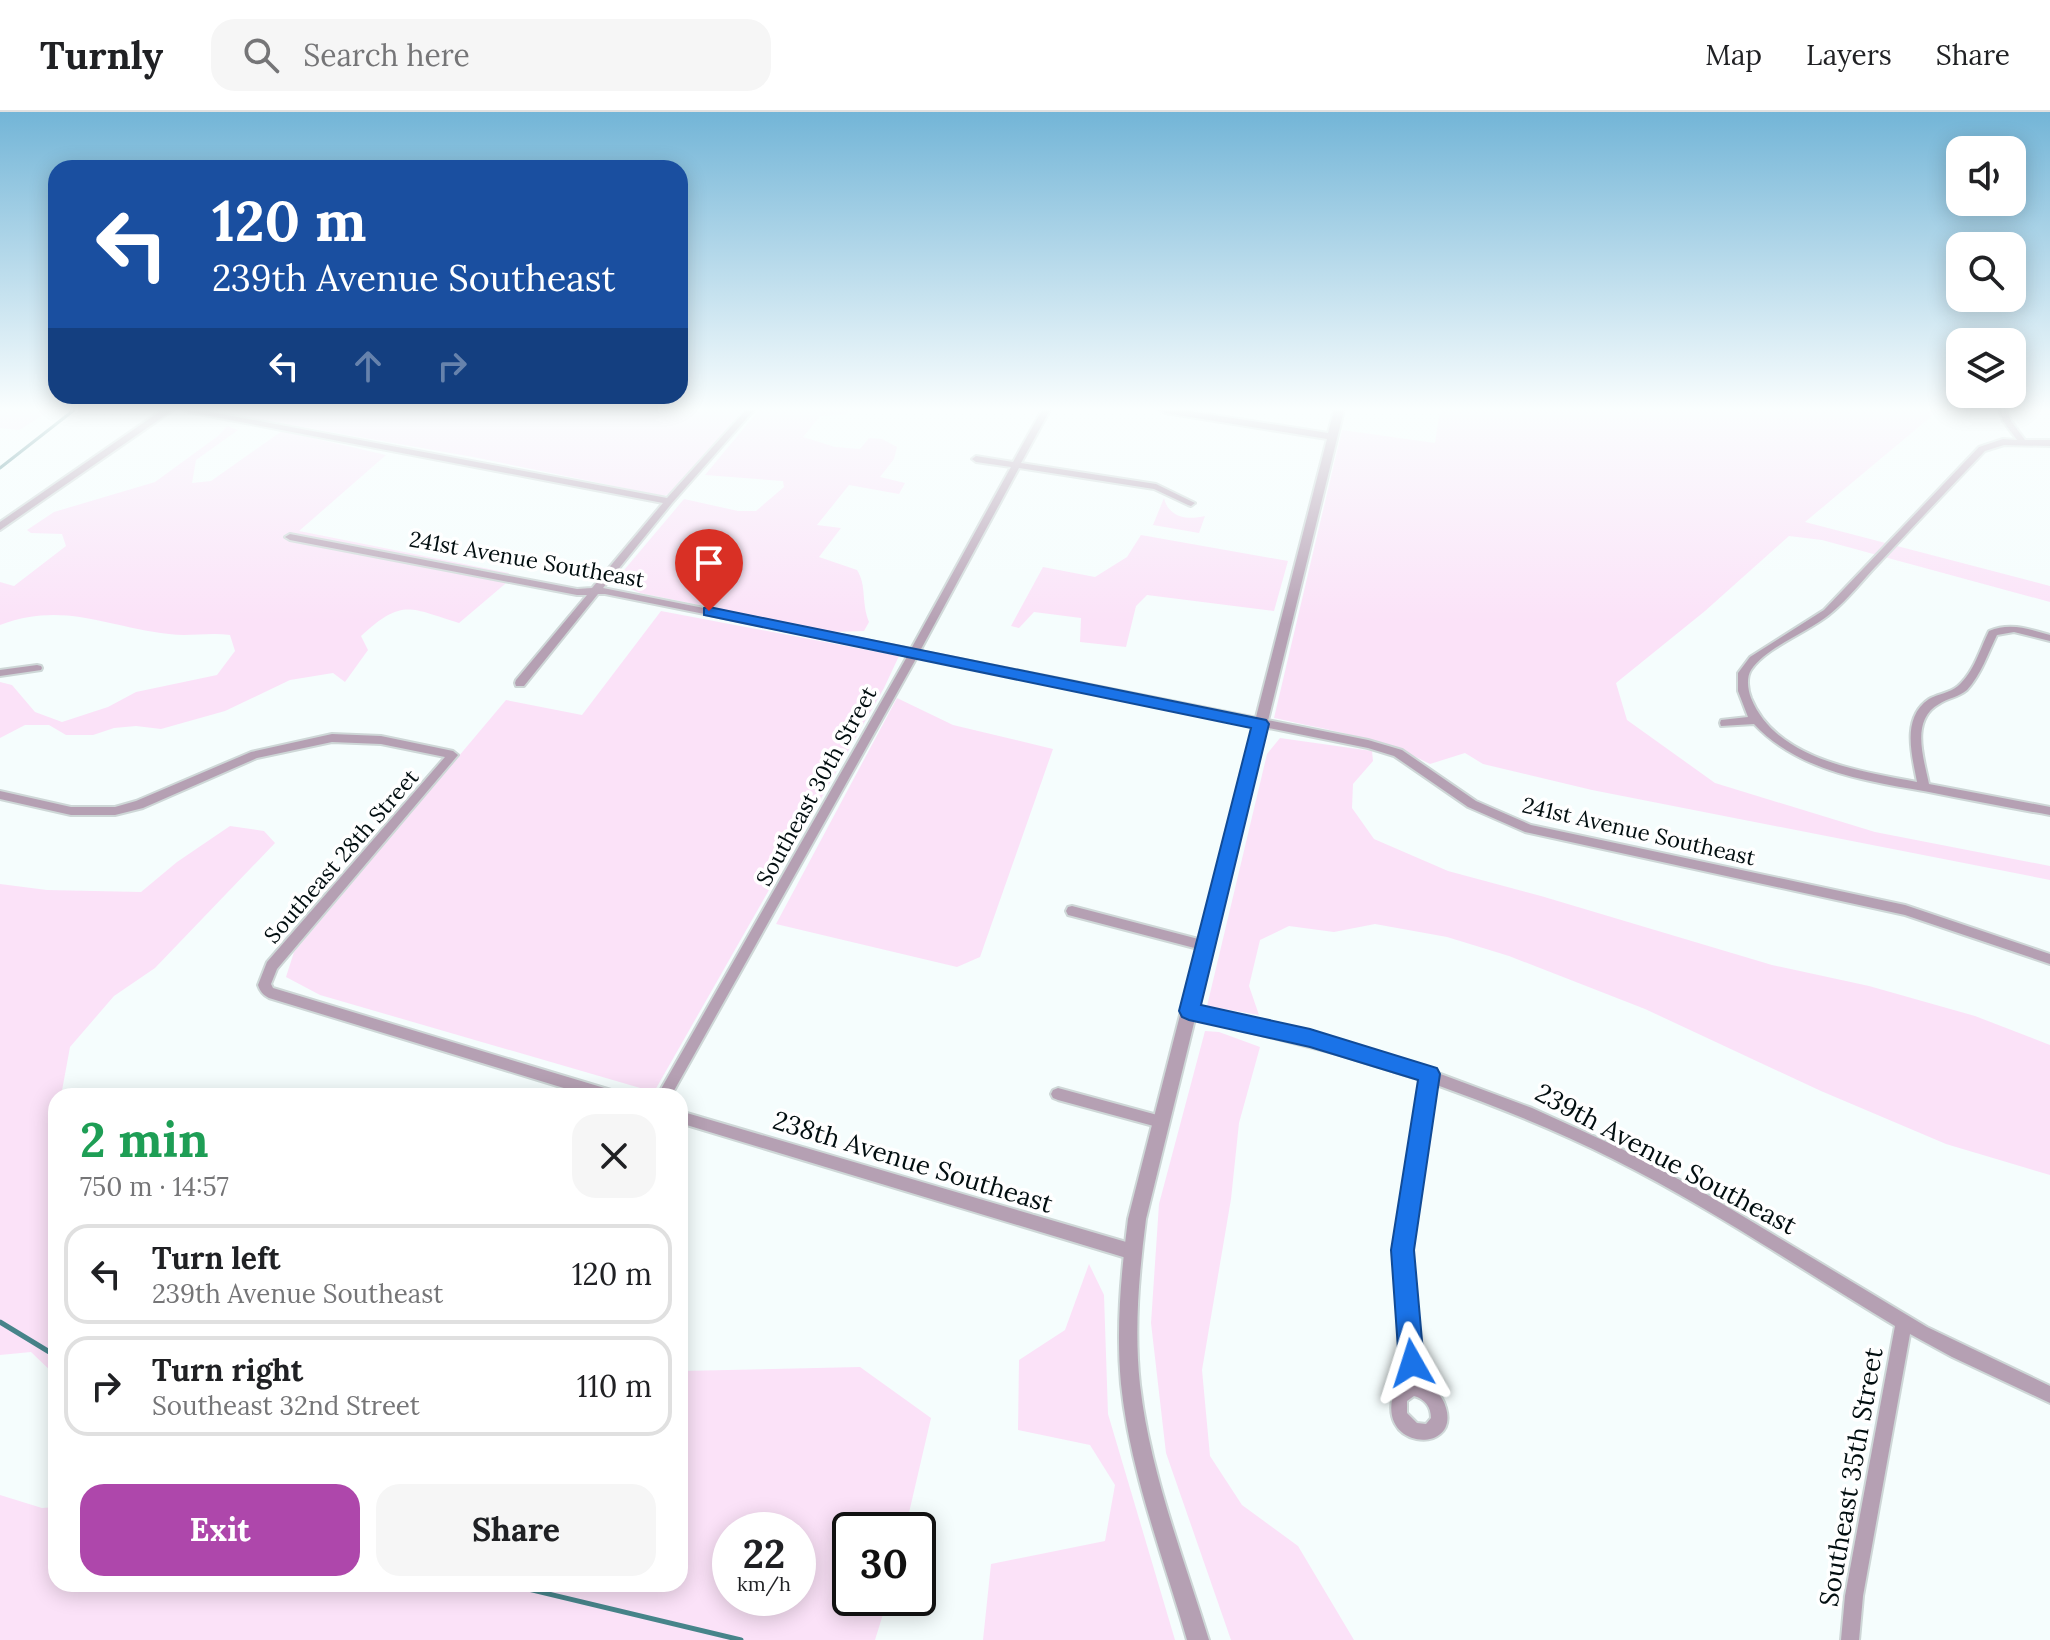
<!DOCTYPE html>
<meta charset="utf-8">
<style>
body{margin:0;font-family:Lora,serif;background:#f6f6f6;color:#202124;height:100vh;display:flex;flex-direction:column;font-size:30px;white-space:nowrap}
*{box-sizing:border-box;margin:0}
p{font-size:26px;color:#757577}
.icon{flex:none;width:44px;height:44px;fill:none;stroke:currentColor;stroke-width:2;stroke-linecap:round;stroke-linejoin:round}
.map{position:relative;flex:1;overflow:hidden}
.side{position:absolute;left:48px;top:976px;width:640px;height:504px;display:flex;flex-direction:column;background:#fff;border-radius:24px;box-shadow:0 4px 20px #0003}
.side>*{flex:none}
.banner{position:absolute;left:48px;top:48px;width:640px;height:244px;border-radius:24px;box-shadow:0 4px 20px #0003;background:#1a4fa0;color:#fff;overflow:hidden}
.tools{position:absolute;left:1946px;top:24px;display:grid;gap:16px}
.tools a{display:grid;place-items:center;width:80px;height:80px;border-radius:16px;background:#fff;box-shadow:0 4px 20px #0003;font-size:40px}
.speed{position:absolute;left:712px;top:1400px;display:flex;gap:16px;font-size:40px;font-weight:700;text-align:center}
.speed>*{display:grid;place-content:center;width:104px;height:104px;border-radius:50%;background:#fff;box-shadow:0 4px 20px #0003;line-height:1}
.speed small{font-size:20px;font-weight:400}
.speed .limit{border:4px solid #111;border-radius:12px;background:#fff;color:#111}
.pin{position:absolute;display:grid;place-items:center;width:68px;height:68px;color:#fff;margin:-82px -34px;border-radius:50% 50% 50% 0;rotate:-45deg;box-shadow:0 0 8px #0007}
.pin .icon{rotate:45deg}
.me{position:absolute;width:88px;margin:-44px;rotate:354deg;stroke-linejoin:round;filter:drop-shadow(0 0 6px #0008)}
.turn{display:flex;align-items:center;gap:28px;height:168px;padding:0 32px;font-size:36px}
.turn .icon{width:104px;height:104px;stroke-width:2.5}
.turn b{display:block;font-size:56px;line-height:68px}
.lanes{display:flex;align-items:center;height:76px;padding:0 32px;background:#0003;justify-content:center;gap:40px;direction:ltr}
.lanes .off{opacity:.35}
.round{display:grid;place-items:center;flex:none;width:84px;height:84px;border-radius:24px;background:#f6f6f6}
.summary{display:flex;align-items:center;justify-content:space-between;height:136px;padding:0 32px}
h1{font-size:48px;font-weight:800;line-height:60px;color:#1e9e55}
.cta{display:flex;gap:16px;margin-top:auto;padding:16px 32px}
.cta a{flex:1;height:92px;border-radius:24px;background:#ae47ab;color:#fff;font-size:32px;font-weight:800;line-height:92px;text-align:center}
.cta a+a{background:#f6f6f6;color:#202124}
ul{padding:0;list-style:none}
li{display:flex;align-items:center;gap:24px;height:100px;margin:0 16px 12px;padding:0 16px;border:4px solid #e0e0e0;border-radius:24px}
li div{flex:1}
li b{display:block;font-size:30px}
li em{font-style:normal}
header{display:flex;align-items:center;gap:48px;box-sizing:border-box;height:112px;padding:0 40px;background:#fff;border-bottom:2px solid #e0e0e0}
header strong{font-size:38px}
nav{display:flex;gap:44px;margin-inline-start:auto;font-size:28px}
.search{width:560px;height:72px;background:#f6f6f6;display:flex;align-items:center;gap:20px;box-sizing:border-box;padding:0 28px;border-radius:24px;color:#757577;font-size:30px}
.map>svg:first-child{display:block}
</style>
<header>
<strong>Turnly</strong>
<div class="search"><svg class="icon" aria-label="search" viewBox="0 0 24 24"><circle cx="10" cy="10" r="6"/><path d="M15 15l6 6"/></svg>Search here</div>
<nav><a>Map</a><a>Layers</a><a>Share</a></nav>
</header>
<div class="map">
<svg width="2050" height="1528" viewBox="0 0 2050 1528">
<rect width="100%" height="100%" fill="#f5fdfd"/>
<g fill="#fbe2f8" fill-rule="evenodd">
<polygon points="0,298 51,298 19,318 0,316"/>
<polygon points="206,298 746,298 677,379 663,384 473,345"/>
<path d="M759 298H850L845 303 820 304 803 325 835 335 860 337 869 326 882 327 897 335 894 347 880 365 905 371 899 382 849 373 817 413 841 416 819 445 857 458C867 474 861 490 869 510L864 519 834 520 640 481 614 470 684 387 738 399H756L784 375 783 369 705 363Z"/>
<path d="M1440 298H1939L1805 410 2050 474V490L1822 428 1789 424 1705 499 1616 571 1627 608 1715 671 1875 720 2050 754V768L1592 678 1483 652 1465 641 1430 652C1376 624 1331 619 1274 606L1342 318 1435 331Z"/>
<path d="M227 314 238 318 196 348 192 371 211 369 282 319 386 343 299 419 509 461 505 472 459 511C409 496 403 486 361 524L368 538 345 570 333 561 290 568 225 599 161 617 136 614 114 616 93 623H66L49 613H25L0 626V570L12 573 35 600 62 610 108 595 136 580 217 563 235 539 230 523C209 520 189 525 169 522 106 515 64 489 0 513V470L14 474 66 434 62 422 31 421 27 418 54 400 155 370 218 324Z"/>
<path d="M1164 386C1168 404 1185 409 1205 404L1199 421 1153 413Z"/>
<polygon points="1141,423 1288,449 1274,499 1147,483 1136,494 1126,535 1080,530 1081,506 1034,500 1019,516 1011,514 1043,455 1095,465 1127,445"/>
<polygon points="661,499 899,544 884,576 654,980 320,883 286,865 294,840 506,588 582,603"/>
<polygon points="897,586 953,613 1053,637 980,845 957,855 776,812"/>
<polygon points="1280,626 1372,639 1373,649 1353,672 1352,696 1374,727 1448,759 1541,784 1772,853 1869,874 1975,904 2050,933 2050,1063 1946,1032 1821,979 1645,897 1509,844 1447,825 1375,812 1334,820 1289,814 1260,828 1249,874 1259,903 1207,894 1267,642"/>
<polygon points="230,714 264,719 275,731 155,856 114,884 70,935 61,984 56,984 56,1264 31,1240 0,1243 0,772 47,778 141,780 177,750"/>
<polygon points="1205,919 1219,920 1260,935 1239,1011 1231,1087 1202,1258 1210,1344 1242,1393 1298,1434 1354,1528 1231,1528 1166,1341 1151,1211 1159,1092"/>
<polygon points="1089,1152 1104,1183 1108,1302 1175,1528 983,1528 991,1452 1105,1429 1115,1373 1090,1333 1018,1318 1019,1248 1065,1218"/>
<path d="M860 1255 931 1306 905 1418H850V1486H888L875 1528H0V1383L42 1396 56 1395V1472H680V1259ZM730 1418H798V1486H730Z"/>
</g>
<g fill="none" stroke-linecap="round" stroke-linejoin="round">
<polyline stroke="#47848a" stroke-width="3" points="0,356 74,298"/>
<g stroke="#47848a" stroke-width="5">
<polyline points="0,1210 56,1244"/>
<polyline points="507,1472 741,1528"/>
</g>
<defs>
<g id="minor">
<polygon points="184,298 201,298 667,386 746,298 754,298 672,391 603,476 911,537 1011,355 976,350 972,347 976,344 1013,350 1042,298 1050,298 1021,351 1156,372 1195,391 1191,394 1188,393 1154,377 1019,356 920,539 1368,628 1402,638 1476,689 1531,713 1905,793 2050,842 2050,852 1905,803 1525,720 1468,695 1394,644 1368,636 917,545 671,984 657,984 908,543 605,482 598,482 524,574 516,574 515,571 516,568 587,483 577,483 290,428 285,425 290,422 577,477 592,476 663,391 188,300"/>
<path d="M1999 298H2007L2011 309 2025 328H2050V334L2004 333 1985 339C1950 376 1915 412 1881 449 1864 466 1849 487 1830 502 1809 520 1766 535 1751 558 1746 566 1748 578 1751 586 1776 648 1860 659 1917 670 1912 643 1901 606 1929 587 1938 582 1950 581 1958 574 1974 560 1980 537 1989 519 2010 510 2029 517 2050 523V529L2014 520 1997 523C1988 541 1981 563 1967 578 1959 585 1948 586 1939 592 1910 608 1924 647 1929 672L2050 695V703C2010 696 1969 688 1929 680 1867 669 1799 660 1754 612L1721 614 1720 611 1721 608 1748 605 1738 579V561L1750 545 1824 498 1979 335 2003 327 2017 328 2003 309Z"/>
<polygon points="37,553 41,554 42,556 41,558 0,564 0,558"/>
<path d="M332 622 381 624 453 639 458 643 277 857 271 872 273 876 611 978 616 980 618 984H590L269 886C263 883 260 879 258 873L267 850 445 645 381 632 332 630 257 646 143 696 115 703H71L0 687V679L71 695H115L136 689 251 640Z"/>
<polygon points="1072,794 1206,829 1210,830 1212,834 1210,838 1206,839 1072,804 1068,803 1066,799 1068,795"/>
<path d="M1189 893 1337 930 1426 957 1429 956 1435 960 1532 996 1622 1037 1706 1082 1927 1215 2050 1274V1291L1952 1245 1910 1222 1863 1484 1859 1528H1841L1845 1484 1895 1214C1802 1158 1711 1096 1613 1047 1556 1018 1495 994 1434 972L1410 1138 1422 1270C1434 1276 1442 1282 1446 1296 1460 1344 1370 1338 1396 1275L1405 1271 1394 1138 1421 968 1337 942 1189 905 1184 903 1182 899 1184 895ZM1414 1284C1425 1287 1431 1295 1431 1306L1426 1312 1417 1311 1407 1301V1289Z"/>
<polygon points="1058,976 1161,1004 1166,1005 1168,1010 1166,1015 1161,1016 1058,988 1053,986 1051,982 1053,978"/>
<polygon points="680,999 1133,1132 1138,1135 1141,1140 1138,1145 1133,1148 680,1011"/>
</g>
<g id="tertiary">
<polygon points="162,298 173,298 0,418 0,410"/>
<path d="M1160 298H1182L1328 321 1334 298H1344L1146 1107C1139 1162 1134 1217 1140 1273 1150 1360 1183 1444 1209 1528H1187C1163 1444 1130 1360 1121 1272 1116 1217 1121 1162 1128 1107L1327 327 1165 301Z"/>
</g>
</defs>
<use href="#minor" stroke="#ced7d7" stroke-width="4"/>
<use href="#tertiary" stroke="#ced7d7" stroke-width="4"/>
<use href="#minor" fill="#b5a0b3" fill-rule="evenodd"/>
<use href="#tertiary" fill="#b5a0b3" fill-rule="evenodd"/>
</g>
<linearGradient id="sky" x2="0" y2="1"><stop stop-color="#73b5d7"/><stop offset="0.58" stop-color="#fafefe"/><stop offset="1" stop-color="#fafefe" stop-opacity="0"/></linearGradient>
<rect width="2050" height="512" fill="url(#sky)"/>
<polygon fill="#1a73e8" stroke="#114b97" stroke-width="2" points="709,495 1266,608 1269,612 1201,893 1310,917 1437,956 1440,962 1414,1138 1424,1251 1420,1260 1412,1263 1403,1260 1399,1251 1391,1138 1418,968 1310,935 1189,908 1182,905 1179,899 1251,616 704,503 704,496"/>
<g text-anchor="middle" stroke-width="7" stroke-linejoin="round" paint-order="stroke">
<g font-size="22" fill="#020e10" stroke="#fff">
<text transform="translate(527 447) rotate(10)" y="8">241st Avenue Southeast</text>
<text transform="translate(816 674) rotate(-61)" y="8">Southeast 30th Street</text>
<text transform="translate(1639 719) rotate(13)" y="8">241st Avenue Southeast</text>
<text transform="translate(341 744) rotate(-49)" y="8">Southeast 28th Street</text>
</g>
<g font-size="26" fill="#020e10" stroke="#fff">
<text transform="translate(1666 1047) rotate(28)" y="9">239th Avenue Southeast</text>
<text transform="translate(913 1050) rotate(17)" y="9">238th Avenue Southeast</text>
<text transform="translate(1851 1365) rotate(-80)" y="9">Southeast 35th Street</text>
</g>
</g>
</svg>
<div class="tools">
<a><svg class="icon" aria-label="sound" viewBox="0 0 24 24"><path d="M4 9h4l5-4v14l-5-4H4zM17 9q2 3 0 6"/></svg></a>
<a><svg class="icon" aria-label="search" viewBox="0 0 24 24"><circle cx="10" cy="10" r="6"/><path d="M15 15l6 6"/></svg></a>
<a><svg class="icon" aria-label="layers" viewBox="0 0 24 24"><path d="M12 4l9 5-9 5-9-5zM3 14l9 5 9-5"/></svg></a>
</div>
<div class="speed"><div>22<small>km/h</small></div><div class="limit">30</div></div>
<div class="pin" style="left:709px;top:499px;background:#d93025"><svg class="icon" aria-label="arrive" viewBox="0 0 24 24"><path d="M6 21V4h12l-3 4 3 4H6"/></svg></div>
<svg class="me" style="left:1412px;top:1251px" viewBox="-20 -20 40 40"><path d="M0-17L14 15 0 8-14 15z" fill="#1a73e8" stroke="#fff" stroke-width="4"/></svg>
<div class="banner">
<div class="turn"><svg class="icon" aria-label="left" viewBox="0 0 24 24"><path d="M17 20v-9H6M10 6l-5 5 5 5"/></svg><div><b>120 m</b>239th Avenue Southeast</div></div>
<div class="lanes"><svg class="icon" aria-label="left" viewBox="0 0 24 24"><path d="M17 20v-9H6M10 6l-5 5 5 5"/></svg><svg class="icon off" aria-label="ahead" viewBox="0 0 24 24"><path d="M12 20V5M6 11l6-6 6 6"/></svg><svg class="icon off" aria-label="right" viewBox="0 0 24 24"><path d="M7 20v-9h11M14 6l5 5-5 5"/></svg></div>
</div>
<section class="side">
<div class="summary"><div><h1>2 min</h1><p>750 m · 14:57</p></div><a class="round"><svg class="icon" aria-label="close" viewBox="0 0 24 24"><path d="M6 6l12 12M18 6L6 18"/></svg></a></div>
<ul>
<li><svg class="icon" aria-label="left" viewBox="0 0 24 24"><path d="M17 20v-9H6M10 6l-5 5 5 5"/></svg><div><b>Turn left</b><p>239th Avenue Southeast</p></div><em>120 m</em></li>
<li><svg class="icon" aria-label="right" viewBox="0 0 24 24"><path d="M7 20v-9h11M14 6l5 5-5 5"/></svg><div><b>Turn right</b><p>Southeast 32nd Street</p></div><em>110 m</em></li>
</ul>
<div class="cta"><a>Exit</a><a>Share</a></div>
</section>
</div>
